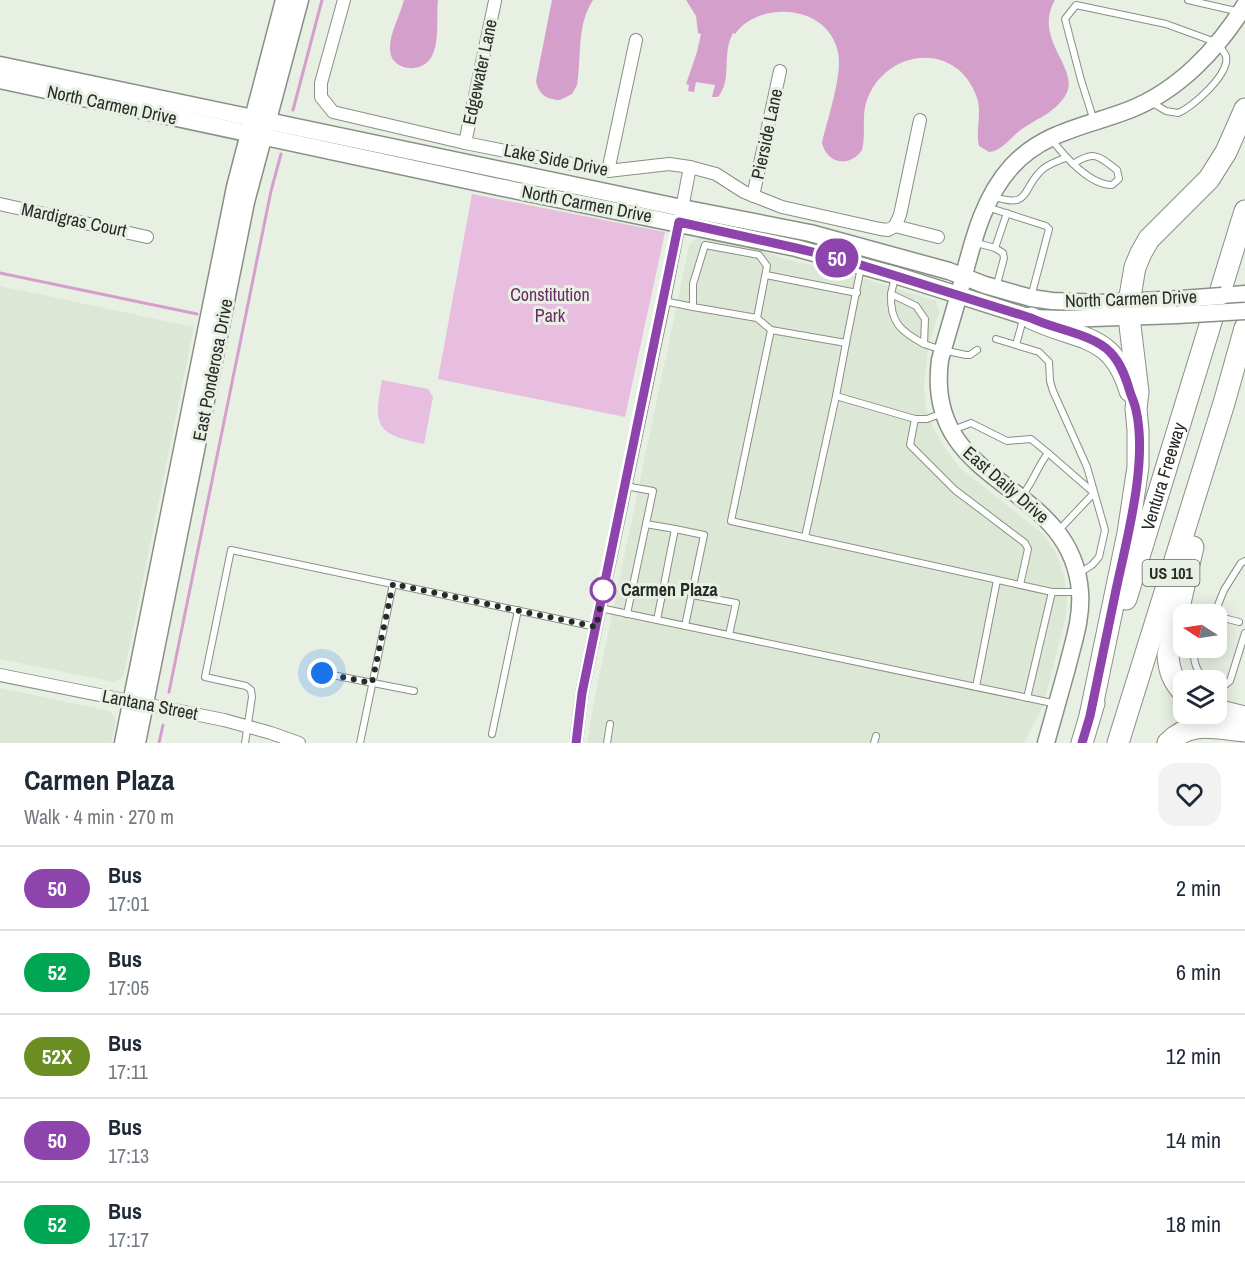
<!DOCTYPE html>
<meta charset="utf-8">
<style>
body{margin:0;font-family:"Archivo Narrow",sans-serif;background:#f2f2f3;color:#1f2937;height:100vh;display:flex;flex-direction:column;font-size:22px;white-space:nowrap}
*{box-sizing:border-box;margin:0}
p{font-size:20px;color:#747a83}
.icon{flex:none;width:33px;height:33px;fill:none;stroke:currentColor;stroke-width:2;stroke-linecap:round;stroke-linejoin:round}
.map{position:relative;height:743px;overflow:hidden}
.side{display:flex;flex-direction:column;background:#fff;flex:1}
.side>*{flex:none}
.badge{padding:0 12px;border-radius:20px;font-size:21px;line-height:39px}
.needle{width:39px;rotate:282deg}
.controls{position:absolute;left:1173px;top:604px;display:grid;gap:12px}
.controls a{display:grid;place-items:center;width:54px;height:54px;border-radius:12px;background:#fff;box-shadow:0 3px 15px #0003;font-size:30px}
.you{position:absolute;width:30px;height:30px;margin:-15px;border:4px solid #fff;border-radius:50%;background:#1a73e8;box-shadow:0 0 0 9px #1a73e833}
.map>.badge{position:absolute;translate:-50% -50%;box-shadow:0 0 0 3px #fff}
.round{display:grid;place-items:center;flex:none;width:63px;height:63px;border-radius:18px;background:#f2f2f3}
.summary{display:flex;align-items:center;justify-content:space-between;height:102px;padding:0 24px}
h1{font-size:28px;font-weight:800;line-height:45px}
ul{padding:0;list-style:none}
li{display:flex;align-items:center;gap:18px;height:84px;padding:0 24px;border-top:2px solid #e0e1e3}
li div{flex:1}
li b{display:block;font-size:22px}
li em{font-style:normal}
li .badge{min-width:66px;font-weight:700;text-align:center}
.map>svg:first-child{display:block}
.built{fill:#dce8d5}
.green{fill:#e7bde0}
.water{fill:#d59fcc}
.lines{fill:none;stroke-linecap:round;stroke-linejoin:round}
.stream{stroke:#d59fcc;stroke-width:3}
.service-casing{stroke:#889085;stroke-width:8}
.minor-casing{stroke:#889085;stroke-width:14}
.secondary-casing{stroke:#889085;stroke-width:19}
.motorway-casing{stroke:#889085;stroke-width:23}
.service{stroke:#fff;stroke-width:6}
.minor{stroke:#fff;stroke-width:12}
.secondary{stroke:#fff;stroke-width:16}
.motorway{stroke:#fff;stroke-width:21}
.secondary-bridge-casing{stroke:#889085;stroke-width:19;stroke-linecap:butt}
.secondary-bridge{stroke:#fff;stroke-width:16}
.line-casing{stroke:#fff;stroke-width:14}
.line{stroke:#8e44ad;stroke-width:9}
.walk{stroke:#282b27;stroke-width:6;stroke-dasharray:0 10.8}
.stop-dot{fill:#fff;stroke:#8e44ad;stroke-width:3}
.labels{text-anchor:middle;stroke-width:6;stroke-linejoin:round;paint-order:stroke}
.shield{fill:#e8f0e4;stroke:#626660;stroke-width:1.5}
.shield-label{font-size:16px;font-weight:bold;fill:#282b27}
.street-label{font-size:18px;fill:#282b27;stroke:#e8f0e4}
.park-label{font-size:18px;fill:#6a2a63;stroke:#e8f0e4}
.stop-label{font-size:18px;font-weight:bold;fill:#282b27;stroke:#e8f0e4;text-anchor:start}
</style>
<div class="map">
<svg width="1245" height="743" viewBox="0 0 1245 743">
<rect width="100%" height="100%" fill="#e8f0e4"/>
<g class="built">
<polygon points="701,237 723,241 763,251 781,258 848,274 936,301 939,312 928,347 924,386 926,408 933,427 942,444 960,468 1043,534 1056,553 1064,576 1067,599 1066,616 1043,706 1024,743 587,743 595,696 689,246 693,241"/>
<polygon points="0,286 194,327 124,674 121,678 114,682 0,659"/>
<polygon points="0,688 110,711 116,720 111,743 0,743"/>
</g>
<g class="green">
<polygon points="472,194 665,232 625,417 438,379"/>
<path d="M382,380L428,389L433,397L424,444C376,434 373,427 382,380Z"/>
</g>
<g class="water">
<path d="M404,0H438C436,18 440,40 432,56C423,74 391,72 390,50C389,34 400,16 404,0Z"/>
<path d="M552,0H593C576,26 582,56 577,85L572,94L560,100C547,100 538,94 536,81Z"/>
<path d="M686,0H1055C1031,42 1086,71 1063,99C1052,114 1036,119 1022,129C1011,136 1003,151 989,152L979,146C975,129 983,112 976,95C957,45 895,47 871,91C859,112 867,129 862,150C850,168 827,164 822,143C827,120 843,75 838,52C828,4 759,0 735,34L733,33C721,55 733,79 718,97H712L715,85L696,82L694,92L688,91L689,85L686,84L697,52L701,34L698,33L696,16Z"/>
</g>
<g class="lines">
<g class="stream">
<polyline points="293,110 322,0"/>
<polyline points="0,273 197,314"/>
<polyline points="169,692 271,191 281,154"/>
<polyline points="159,743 163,725"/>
</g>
<g class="service-casing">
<g id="service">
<polyline points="1188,0 1240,12"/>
<path d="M1094,121L1081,80L1065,19L1076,5L1166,24L1218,43C1220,47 1224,52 1226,56C1230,74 1193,107 1178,113L1166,111L1151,102"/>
<path d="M1052,140C1065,157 1090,185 1112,185L1119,179L1117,170C1098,156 1095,150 1073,164"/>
<path d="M992,196C1032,210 1020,189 1043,169C1049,164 1058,161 1065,158"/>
<polyline points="987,207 1046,226 1049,229 1031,297"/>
<polyline points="973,242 995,248 1007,213"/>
<polyline points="995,248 1003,253 1004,258 996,288"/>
<polyline points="766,275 857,293"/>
<polyline points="895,277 891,294 916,306 925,319 924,344 942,350 966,355 970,355 977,350"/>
<path d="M891,294C890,322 900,331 924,344"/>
<polyline points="664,301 693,307"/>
<polyline points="1024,316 1016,345 1039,352 1049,362 1050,381 1053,391 1087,467 1105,530 1099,557 1092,565 1078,574"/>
<polyline points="757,318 693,307 693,284 705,245 759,255 767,266 757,318 771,330 731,521 1052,592 1080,592"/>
<polyline points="771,330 846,343 836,396 915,419"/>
<polyline points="996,339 1016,345"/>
<polyline points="846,343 861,267"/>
<polyline points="943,413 927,419 915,419 910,445 955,490 1025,543 1028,549 1020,585"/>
<path d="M953,430L971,423L1007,441L1031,439L1048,453C1037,467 1033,483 1021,497"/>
<polyline points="1048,453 1094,493 1058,531"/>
<polyline points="625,486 653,491 627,614"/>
<polyline points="646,524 675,529 657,620"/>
<polyline points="675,529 704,535 685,626"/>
<polyline points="805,537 836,396"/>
<polyline points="692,595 736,603 729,635"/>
<polyline points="600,608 1057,704"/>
<polyline points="1214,615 1224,590 1241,563 1245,561"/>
<polyline points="1216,616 1239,622"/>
<path d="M1194,648C1193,662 1196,671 1207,681"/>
<polyline points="322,673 414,691"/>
<polyline points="1216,685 1224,686 1230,681 1245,633"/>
<polyline points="976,687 997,580"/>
<polyline points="1027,698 1052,592"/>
<polyline points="492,734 518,610"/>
<polyline points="245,743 252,697 251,690 246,686 205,677 231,550 596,627"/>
<polyline points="360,743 393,584"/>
<polyline points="607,743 610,724"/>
<polyline points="874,743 876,736"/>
</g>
</g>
<g class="minor-casing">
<g id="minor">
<polyline points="344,0 321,83 321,97 333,112 465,143 608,171 669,164 690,167 716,174 744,192 782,207 880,229 888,230 895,226"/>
<polyline points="465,143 495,1"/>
<polyline points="608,171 636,40"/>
<polyline points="753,196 780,71"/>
<polyline points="0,204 147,237"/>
<polyline points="895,226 900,215 920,120"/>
<polyline points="895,226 938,237"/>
<polyline points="0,675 224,720 271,733 299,743"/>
<polyline points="576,743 582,693 664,301 690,167"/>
</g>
</g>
<g class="secondary-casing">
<g id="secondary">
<polyline points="0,65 682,208 810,233 949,271 985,285 1031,298 1052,301 1101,303 1181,299"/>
<polyline points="0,80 494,186 796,248 895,275 1031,318 1064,319 1177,315"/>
<polyline points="1222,296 1245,294"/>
<polyline points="123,743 235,187 284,0"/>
<polyline points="137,743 246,202 300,0"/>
<path d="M1046,743C1053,718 1060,693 1067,668C1073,643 1082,619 1080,592C1072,479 923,489 940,360C946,338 953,316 959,294C971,250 980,201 1012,166C1044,131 1088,126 1129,110C1178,91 1218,49 1245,5"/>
</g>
</g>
<g class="motorway-casing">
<g id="motorway">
<path d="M1031,318C1078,341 1112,331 1130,391"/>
<path id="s1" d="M1126,599L1245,211"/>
<path d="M1184,693C1173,681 1169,671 1168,655L1193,547"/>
<polyline points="1216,710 1245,717"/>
<polyline points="1090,716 1128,533 1138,467 1138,430 1136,409 1138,392 1129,317 1129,302 1135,267 1141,253 1149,239 1209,179 1226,152 1245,109"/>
<polyline points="1082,743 1094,703"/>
<polyline points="1118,743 1224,403 1245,328"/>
<path d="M1168,743C1191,719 1216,729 1245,731"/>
</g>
</g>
<use href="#service" class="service"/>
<use href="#minor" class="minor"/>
<use href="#secondary" class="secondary"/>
<use href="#motorway" class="motorway"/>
<g class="secondary-bridge-casing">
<g id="secondary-bridge">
<polyline points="1181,299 1222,296"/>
<polyline points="1177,315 1245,311"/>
</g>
</g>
<use href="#secondary-bridge" class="secondary-bridge"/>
</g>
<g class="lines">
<g class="line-casing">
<path id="line" d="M576,743L582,693L679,222L796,248L845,260L1031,318C1053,329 1093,334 1110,352C1121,363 1126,378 1130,392C1132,398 1135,404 1136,410C1148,462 1127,538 1116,590C1107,632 1099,674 1090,716L1082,743"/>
</g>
<use href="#line" class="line"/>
<polyline class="walk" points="322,673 372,683 393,584 596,627 604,588 603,590"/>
</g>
<circle class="stop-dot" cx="603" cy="590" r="12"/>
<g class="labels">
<rect class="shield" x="1142.5" y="560" width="57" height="26" rx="4.5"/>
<g class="shield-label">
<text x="1171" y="579">US 101</text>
</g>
<g class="street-label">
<text transform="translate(480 72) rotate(-78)" y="6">Edgewater Lane</text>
<text transform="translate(112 105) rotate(12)" y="6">North Carmen Drive</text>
<text transform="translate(767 134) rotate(-78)" y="6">Pierside Lane</text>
<text transform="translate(556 160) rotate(11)" y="6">Lake Side Drive</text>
<text transform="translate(587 204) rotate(11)" y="6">North Carmen Drive</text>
<text transform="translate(74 220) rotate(12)" y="6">Mardigras Court</text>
<text transform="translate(1131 299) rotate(-2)" y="6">North Carmen Drive</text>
<text transform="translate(213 370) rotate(-79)" y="6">East Ponderosa Drive</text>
<text dy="6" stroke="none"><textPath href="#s1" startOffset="128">Ventura Freeway</textPath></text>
<text transform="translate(1006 485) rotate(41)" y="6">East Daily Drive</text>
<text transform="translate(150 705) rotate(11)" y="6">Lantana Street</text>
</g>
<g class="park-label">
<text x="550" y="301">Constitution<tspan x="550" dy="21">Park</tspan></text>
</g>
<g class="stop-label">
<text x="621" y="596">Carmen Plaza</text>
</g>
</g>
</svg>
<div class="controls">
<a><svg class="needle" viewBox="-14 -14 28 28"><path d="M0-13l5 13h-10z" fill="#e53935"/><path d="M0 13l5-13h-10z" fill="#747a83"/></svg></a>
<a><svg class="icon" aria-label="layers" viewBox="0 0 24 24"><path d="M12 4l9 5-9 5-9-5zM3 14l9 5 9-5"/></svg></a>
</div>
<div class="you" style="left:322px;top:673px"></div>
<b class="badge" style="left:837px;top:258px;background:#8e44ad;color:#fff">50</b>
</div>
<section class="side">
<div class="summary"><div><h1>Carmen Plaza</h1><p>Walk · 4 min · 270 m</p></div><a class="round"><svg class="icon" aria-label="heart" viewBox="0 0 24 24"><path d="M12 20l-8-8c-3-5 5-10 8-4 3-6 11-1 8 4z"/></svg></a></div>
<ul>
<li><span class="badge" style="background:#8e44ad;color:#fff">50</span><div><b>Bus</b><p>17:01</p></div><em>2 min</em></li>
<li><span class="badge" style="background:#00a651;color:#fff">52</span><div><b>Bus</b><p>17:05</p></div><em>6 min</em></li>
<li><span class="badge" style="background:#6b8e23;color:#fff">52X</span><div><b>Bus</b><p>17:11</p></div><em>12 min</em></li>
<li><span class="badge" style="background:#8e44ad;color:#fff">50</span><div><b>Bus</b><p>17:13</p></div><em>14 min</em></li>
<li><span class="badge" style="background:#00a651;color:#fff">52</span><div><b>Bus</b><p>17:17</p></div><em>18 min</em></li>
</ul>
</section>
